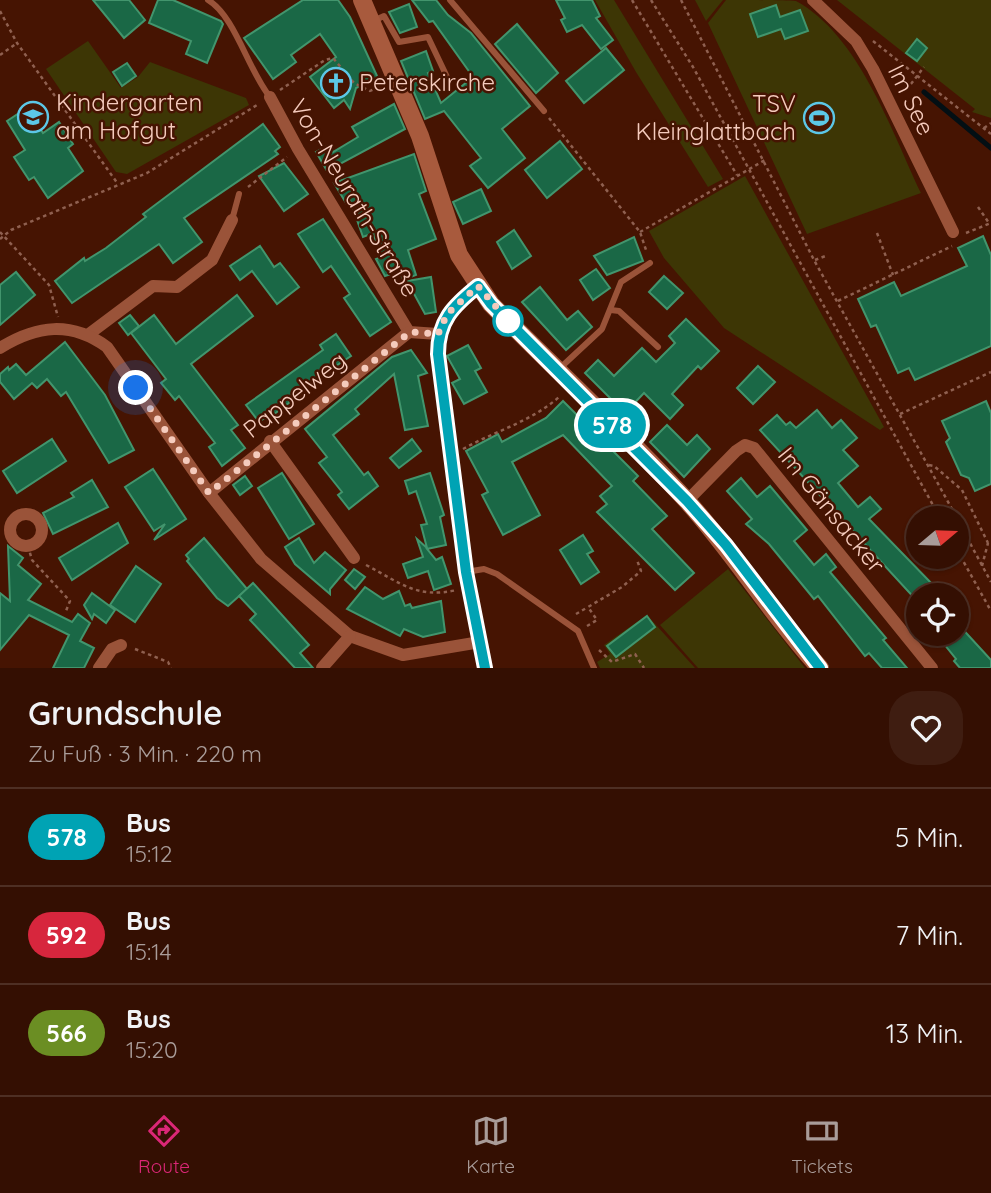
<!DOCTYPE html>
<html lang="de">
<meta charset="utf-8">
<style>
body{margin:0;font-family:Quicksand,sans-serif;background:#3f1d11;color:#f1f3f6;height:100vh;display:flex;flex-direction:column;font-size:26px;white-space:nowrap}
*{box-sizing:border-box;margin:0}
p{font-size:23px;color:#a99c99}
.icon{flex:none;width:38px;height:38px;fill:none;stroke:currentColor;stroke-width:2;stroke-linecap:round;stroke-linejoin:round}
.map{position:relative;height:668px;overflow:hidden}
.side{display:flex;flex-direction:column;background:#340f02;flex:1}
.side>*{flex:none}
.badge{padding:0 14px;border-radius:23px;font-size:24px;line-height:46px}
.needle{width:46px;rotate:71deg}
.tools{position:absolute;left:906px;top:506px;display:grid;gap:14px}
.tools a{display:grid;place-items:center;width:63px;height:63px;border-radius:50%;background:#340f02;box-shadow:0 2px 5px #0004,0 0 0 2px #4e2f24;font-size:35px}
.you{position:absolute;width:35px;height:35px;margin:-18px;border:5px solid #fff;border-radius:50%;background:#1a73e8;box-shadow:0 0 0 10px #1a73e833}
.map>.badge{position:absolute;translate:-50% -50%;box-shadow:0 0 0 4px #fff}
.round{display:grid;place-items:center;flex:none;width:74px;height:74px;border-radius:28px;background:#3f1d11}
.head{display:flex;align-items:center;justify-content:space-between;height:119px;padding:0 28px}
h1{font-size:33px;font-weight:600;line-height:52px}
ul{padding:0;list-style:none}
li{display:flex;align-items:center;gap:21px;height:98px;padding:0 28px;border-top:2px solid #4e2f24}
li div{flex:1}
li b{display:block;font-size:26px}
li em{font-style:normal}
li .badge{min-width:77px;font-weight:700;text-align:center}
.tab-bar{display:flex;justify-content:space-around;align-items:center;height:98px;border-top:2px solid #4e2f24;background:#340f02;font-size:19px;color:#a99c99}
.tab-bar a{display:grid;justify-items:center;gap:4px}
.tab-bar .on{color:#db2777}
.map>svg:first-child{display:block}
.green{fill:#3d3605}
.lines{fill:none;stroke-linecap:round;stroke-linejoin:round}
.stream{stroke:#030f14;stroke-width:5}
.building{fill:#1a6846;stroke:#42956d;stroke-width:2}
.path{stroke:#8f6050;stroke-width:2.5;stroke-dasharray:3.5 3.5;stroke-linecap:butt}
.service{stroke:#9a5339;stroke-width:6}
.minor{stroke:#9a5339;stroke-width:12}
.secondary{stroke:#a85a3d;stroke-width:18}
.line-casing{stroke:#fff;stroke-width:16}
.line{stroke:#00a3b4;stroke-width:10}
.walk{stroke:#f5cbbd;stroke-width:7;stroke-dasharray:0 12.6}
.stop-dot{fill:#fff;stroke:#00a3b4;stroke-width:3.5}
.labels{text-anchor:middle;stroke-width:5;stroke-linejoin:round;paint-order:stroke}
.poi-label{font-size:24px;fill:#f5cbbd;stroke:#461402;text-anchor:start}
.street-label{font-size:24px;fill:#f5cbbd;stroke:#461402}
</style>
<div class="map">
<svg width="991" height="668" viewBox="0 0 991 668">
<rect width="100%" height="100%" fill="#461402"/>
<g class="green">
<polygon points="595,0 614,0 723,179 708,187 636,72"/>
<polygon points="695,0 723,0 706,21"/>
<path d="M726,0C741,0 785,0 796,1C859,35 892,132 921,193L807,234L708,23Z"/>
<polygon points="837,0 991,0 991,118 972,112 975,109"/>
<polygon points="88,41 121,88 138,77 150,62 246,98 249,105 127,174 116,172 46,69"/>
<polygon points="745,176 884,427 880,430 724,328 664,258 649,231"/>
<polygon points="728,569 805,668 698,668 660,625"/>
<polygon points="647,615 695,668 600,668 597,662 610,654 604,645"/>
</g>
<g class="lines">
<polyline class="stream" points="924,92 991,148"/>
</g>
<g class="building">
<polygon points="93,0 129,0 145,20 124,38"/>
<polygon points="158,0 173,0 221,21 223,24 207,63 186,54 191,41 149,23"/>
<polygon points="303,0 338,0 350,17 378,78 356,88 350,109 344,100 334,108 310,77 336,57 320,34 291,55 296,62 273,79 244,38"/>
<polygon points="412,0 436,0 448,15 471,33 530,106 502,129 525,158 488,188 470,166 481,158 444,111 425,119 401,61 426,51 433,71 428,73 441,103 473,77 433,21 429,22"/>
<polygon points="556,0 592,0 600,16 596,18 613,40 601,49 582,25 567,32 561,20 565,18"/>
<polygon points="409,4 417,27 400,33 389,12"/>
<polygon points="776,5 780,17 800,10 808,31 785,39 781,29 758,37 750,14"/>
<polygon points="517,24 558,73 536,93 495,44"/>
<polygon points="917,39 927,48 917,61 906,53"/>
<polygon points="606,48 624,70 584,103 566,81"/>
<polygon points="127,63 136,76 122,86 113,72"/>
<polygon points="394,104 405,129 327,171 316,152 329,145 333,152 358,137 352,127"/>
<polygon points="27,108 43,133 59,122 73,144 68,148 83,171 48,198 34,177 29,180 14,157 25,150 7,121"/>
<polygon points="263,124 280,147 275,151 278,154 184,218 202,242 173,263 159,244 72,303 55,281 84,258 85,261 106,248 146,217 143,214"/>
<polygon points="560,141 582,169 547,198 525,170"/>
<polygon points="414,154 426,191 419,194 436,239 408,250 416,275 403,280 400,271 385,276 376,259 382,257 373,233 363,237 350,200 346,203 334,183"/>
<polygon points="284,163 308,194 284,211 259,176"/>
<polygon points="481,189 491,211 463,224 453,202"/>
<polygon points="323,219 391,322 370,336 344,298 350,294 331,266 323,272 298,234"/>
<polygon points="514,230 531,256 512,269 497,242"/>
<polygon points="983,236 991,255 991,346 915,380 909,368 898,373 876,325 871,327 858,299 894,282 901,296 967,266 958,248"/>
<polygon points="634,237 643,261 607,275 594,256"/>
<polygon points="260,246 274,267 280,263 299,287 277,304 252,271 240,280 230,266"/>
<polygon points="596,269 610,288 593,300 580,280"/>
<polygon points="16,272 35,295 0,325 0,285"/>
<polygon points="664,276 683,293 667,309 649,292"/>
<polygon points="431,277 436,312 425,314 407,281"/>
<polygon points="540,287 567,320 578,311 592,327 566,350 522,302"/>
<polygon points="237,295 253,316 191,364 238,425 231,430 245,448 222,466 209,447 215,443 179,396 175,400 161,383 166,379 131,333 154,315 176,344"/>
<polygon points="130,315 139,326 128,335 119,323"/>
<polygon points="686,319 719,351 701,369 698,366 672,394 683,405 670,419 644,393 625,413 585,373 598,360 614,376 642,348 656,362 675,343 669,336"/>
<polygon points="336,334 351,356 287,398 290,402 273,415 271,413 259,422 246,405 323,350 320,345"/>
<polygon points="65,342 105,395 134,450 109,463 66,392 61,396 47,379 37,388 32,383 14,399 0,382 0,374 8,367 9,370 16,364 26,375"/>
<polygon points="468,345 481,368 475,371 487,392 464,404 452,383 460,379 447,356"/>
<polygon points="411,350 427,373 418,376 428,426 405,430 394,374 355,409 359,414 333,435 364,475 368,472 378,486 349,509 338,495 342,492 319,463 327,457 305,429 392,357"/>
<polygon points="758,366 775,382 753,404 737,388"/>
<polygon points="563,401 638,476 633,481 667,516 652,529 694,573 675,590 597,512 607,504 600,496 612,486 563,435 512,462 540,515 503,535 482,495 488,492 466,451 498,434 502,442 546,418"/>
<polygon points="986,401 991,413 991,484 975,491 969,478 961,475 946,442 950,438 942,421"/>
<polygon points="817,410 832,428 841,420 857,438 843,450 858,466 838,483 858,507 870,497 881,509 869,519 935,587 926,595 919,595 918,602 760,430 777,415 786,425 790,422 796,428"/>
<polygon points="667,425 687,445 697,435 710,449 684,477 650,442"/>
<polygon points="52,439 66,461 17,493 3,471"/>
<polygon points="412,439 421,451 399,468 390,458"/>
<polygon points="153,469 186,519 154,540 165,524 154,531 125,487"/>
<polygon points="282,473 314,524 289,539 258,488"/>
<polygon points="430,473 444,515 440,517 446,545 427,549 436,560 442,557 451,584 434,590 428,571 408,578 403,564 423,557 417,539 427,548 421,525 427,524 416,491 409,494 405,481"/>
<polygon points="245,476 252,486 240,495 233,485"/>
<polygon points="741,478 757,497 770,486 807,530 794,541 814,565 826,554 836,567 830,572 886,638 883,640 907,668 882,668 869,653 865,656 818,596 814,599 769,544 746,524 752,519 727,491"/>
<polygon points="92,480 108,507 53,534 43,513 74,497 71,493"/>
<polygon points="118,523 128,543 72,580 59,558"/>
<polygon points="583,535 593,551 587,554 599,572 581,584 560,550"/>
<polygon points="204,538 247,589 228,606 217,598 187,561 189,559 186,555"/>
<polygon points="299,538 314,563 325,552 346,570 330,589 330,594 295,564 285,547"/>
<polygon points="8,546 23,558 18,565 41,584 28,600 72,622 78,614 90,623 80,641 94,648 84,668 53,668 69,635 29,615 0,650 0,593 10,601"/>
<polygon points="136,566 161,584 135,622 110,605"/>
<polygon points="354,569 365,577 355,589 345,580"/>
<polygon points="253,583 309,645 300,653 313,668 295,668 250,620 256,614 239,596"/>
<polygon points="365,587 383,599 399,591 405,606 410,604 412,608 441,601 445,632 423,637 404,629 400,636 347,609"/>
<polygon points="92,593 115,610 106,623 94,614 92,619 84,605"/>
<polygon points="647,616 655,627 616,657 607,646"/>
<polygon points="957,623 991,660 991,668 960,668 954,661 956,659 936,634 957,634"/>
</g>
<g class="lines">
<g class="path">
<polyline points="632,0 737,175"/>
<polyline points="651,0 693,67 940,518"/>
<polyline points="681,0 814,260 957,518"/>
<polyline points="0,11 17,43 118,184"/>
<polyline points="873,41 991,134"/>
<polyline points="0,55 17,43"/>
<polyline points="280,90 325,60 333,58 354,83 370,91 382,85"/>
<polyline points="900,92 907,89 924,67"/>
<polyline points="549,118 640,232 647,253"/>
<polyline points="984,128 991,123"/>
<polyline points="248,187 287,157"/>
<polyline points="978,207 989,223"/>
<polyline points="0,232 49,285 58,317"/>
<polyline points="640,232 765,160"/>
<polyline points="877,233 893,275"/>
<polyline points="966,233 991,223"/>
<polyline points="0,239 11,230 147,173 257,105"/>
<polyline points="815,260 828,255"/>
<polyline points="838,301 952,246"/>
<polyline points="900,414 991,372"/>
<path d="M463,449C495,431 533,421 560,396"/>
<polyline points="929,465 934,466 962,490 988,543 991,542"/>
<polyline points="957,519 991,582"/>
<polyline points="28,546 32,560 70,601 66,611"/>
<polyline points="957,550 991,611"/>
<path d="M366,565C401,583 416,599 457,590"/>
<polyline points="982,566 988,543"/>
<polyline points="576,614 588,607"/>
<polyline points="587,626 597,620 588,607 622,587 641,571 637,560"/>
<polyline points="135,649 168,662 171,668"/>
<polyline points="599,650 612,662 635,654 644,668"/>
</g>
<g class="service">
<path d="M208,0C235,16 248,70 270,97"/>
<polyline points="450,0 544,111"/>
<polyline points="373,21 384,16 399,42 428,37 448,79"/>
<polyline points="232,220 239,194"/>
<polyline points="611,310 619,311 658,347"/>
<polyline points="559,369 602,329 621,282 650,263"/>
<polyline points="466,572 484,569 497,574 578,631 594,668"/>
</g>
<g class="minor">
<polyline points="813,0 856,41 873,69 953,232"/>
<polyline points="270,97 298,149 409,332 438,334"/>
<path d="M478,286C453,306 438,321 438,354L466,572L485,668"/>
<polyline points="89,334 153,286 177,287 212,260 232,220"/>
<path d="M0,348C37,325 71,321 107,347L209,493L261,559L350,636L403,655L480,642"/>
<polyline points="270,441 354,558"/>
<polyline points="209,493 409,332"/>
<polyline points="687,501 736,451 745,445 754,448 932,668"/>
<circle cx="26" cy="530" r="16"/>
<polyline points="99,668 112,649 121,645"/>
<polyline points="322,668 350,636"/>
</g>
<path class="secondary" d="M362,0L420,136L459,255L491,304C556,370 625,433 687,501C735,554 772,616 820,668"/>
</g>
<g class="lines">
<g class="line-casing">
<path id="line" d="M485,668L466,572L438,354C438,321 453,306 478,286L491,304L687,501L726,545L820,668"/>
</g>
<use href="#line" class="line"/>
<polyline class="walk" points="136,388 209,493 410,332 438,334 447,314 478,286 512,325 508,321"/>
</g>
<defs>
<g id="church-ring" transform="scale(1.575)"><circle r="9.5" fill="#461402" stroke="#5cc7e7" stroke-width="1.5"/><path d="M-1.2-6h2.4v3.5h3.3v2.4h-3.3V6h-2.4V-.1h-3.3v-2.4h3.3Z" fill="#5cc7e7"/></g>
<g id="school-ring" transform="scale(1.575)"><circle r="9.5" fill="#461402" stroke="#5cc7e7" stroke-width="1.5"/><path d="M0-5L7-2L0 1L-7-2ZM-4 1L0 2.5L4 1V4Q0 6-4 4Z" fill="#5cc7e7"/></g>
<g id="stadium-ring" transform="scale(1.575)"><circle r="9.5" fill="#461402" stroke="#5cc7e7" stroke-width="1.5"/><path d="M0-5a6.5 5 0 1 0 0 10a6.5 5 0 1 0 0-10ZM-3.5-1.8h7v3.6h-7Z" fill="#5cc7e7"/></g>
</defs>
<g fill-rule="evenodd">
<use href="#church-ring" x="336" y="83"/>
<use href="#school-ring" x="33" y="117"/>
<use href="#stadium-ring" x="819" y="118"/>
</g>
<circle class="stop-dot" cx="508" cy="321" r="14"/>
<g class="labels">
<g class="poi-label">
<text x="359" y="91">Peterskirche</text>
<text x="56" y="111">Kindergarten<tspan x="56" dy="28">am Hofgut</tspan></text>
<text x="796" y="112" text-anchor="end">TSV<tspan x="796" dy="28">Kleinglattbach</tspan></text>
</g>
<g class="street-label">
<text transform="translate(911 100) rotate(64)" y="8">Im See</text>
<text transform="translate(354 198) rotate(59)" y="8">Von-Neurath-Straße</text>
<text transform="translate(295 395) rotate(-38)" y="8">Pappelweg</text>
<text transform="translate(831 510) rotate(51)" y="8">Im Gänsacker</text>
</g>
</g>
</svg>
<div class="tools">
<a><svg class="needle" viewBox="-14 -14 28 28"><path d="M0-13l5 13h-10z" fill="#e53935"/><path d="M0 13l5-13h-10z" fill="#a99c99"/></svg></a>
<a><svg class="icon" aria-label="locate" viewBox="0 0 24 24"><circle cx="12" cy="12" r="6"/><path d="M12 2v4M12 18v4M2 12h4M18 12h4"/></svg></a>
</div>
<div class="you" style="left:136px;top:388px"></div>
<b class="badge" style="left:612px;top:425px;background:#00a3b4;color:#fff">578</b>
</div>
<section class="side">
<div class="head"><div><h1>Grundschule</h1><p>Zu Fuß · 3 Min. · 220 m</p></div><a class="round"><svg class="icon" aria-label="heart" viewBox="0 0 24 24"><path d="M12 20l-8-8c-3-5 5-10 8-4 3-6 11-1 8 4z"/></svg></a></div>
<ul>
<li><span class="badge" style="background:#00a3b4;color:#fff">578</span><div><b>Bus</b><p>15:12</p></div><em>5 Min.</em></li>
<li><span class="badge" style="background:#d7263d;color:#fff">592</span><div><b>Bus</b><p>15:14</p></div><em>7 Min.</em></li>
<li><span class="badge" style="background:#6b8e23;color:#fff">566</span><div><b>Bus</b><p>15:20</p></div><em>13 Min.</em></li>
</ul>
</section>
<nav class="tab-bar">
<a class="on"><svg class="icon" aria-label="directions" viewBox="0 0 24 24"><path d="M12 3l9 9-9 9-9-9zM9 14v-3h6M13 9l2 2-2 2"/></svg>Route</a>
<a><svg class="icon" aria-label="map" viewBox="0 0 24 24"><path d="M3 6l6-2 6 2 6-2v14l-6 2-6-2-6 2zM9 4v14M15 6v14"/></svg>Karte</a>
<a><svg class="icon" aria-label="tickets" viewBox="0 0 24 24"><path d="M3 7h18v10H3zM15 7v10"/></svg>Tickets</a>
</nav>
